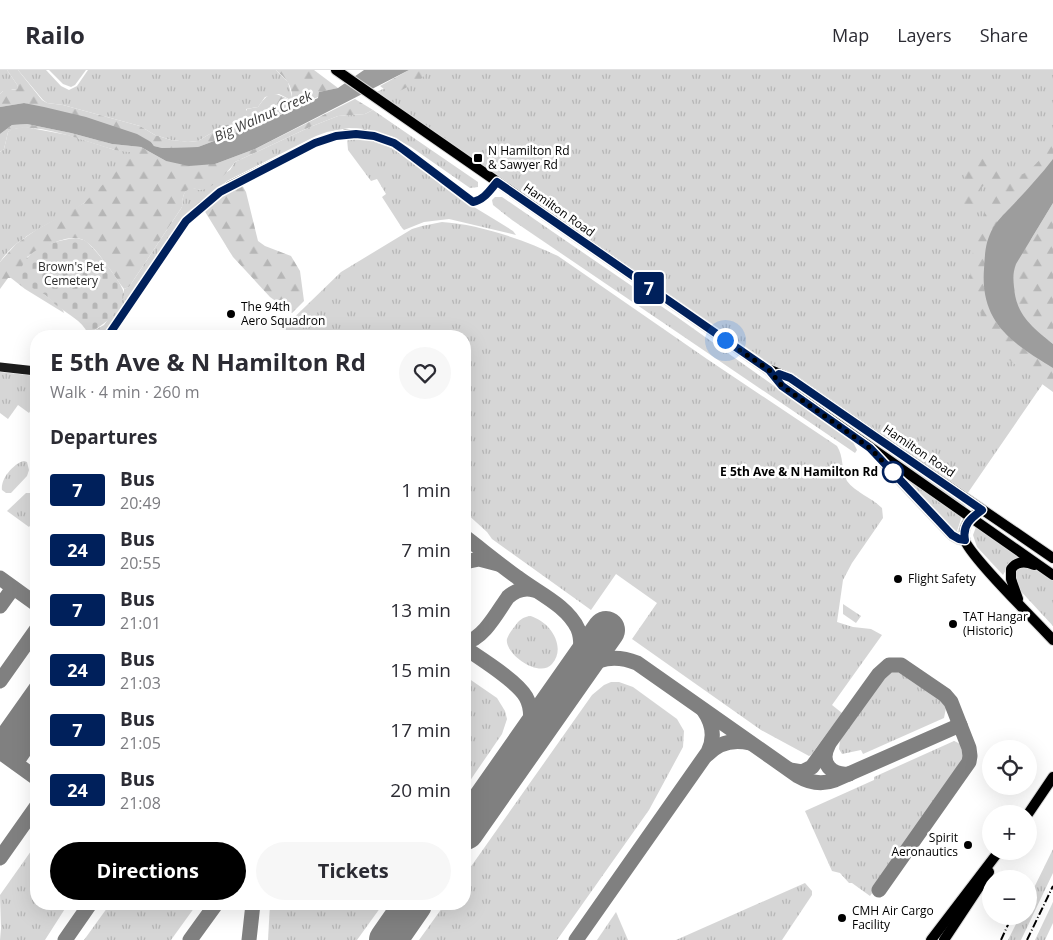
<!DOCTYPE html>
<meta charset="utf-8">
<style>
body{margin:0;font-family:"Open Sans",sans-serif;background:#f7f7f7;color:#2b2b33;height:100vh;display:flex;flex-direction:column;font-size:19px;white-space:nowrap}
*{box-sizing:border-box;margin:0}
p{font-size:16px;color:#7c7c81}
.icon{flex:none;width:28px;height:28px;fill:none;stroke:currentColor;stroke-width:2;stroke-linecap:round;stroke-linejoin:round}
.map{position:relative;flex:1;overflow:hidden}
.drawer{position:absolute;left:30px;top:260px;width:441px;height:580px;display:flex;flex-direction:column;background:#fff;border-radius:20px;box-shadow:0 5px 20px #0002}
.drawer>*{flex:none}
.badge{padding:0 10px;border-radius:4px;font-size:18px;line-height:32px}
.fabs{position:absolute;left:982px;top:670px;display:grid;gap:10px}
.fabs a{display:grid;place-items:center;width:55px;height:55px;border-radius:50%;background:#fff;box-shadow:0 5px 20px #0002;font-size:25px}
.you{position:absolute;width:25px;height:25px;margin:-12px;border:4px solid #fff;border-radius:50%;background:#1a73e8;box-shadow:0 0 0 8px #1a73e833}
.map>.badge{position:absolute;translate:-50% -50%;box-shadow:0 0 0 2px #fff}
h2{padding:0 20px;font-size:19px;line-height:45px}
.round{display:grid;place-items:center;flex:none;width:52px;height:52px;border-radius:26px;background:#f7f7f7}
.headline{display:flex;align-items:center;justify-content:space-between;height:85px;padding:0 20px}
h1{font-size:24px;font-weight:700;line-height:38px}
.cta{display:flex;gap:10px;margin-top:auto;padding:10px 20px}
.cta a{flex:1;height:58px;border-radius:30px;background:#000;color:#fff;font-size:20px;font-weight:700;line-height:58px;text-align:center}
.cta a+a{background:#f7f7f7;color:#2b2b33}
ul{padding:0;list-style:none}
li{display:flex;align-items:center;gap:15px;height:60px;padding:0 20px}
li div{flex:1}
li b{display:block;font-size:19px}
li em{font-style:normal}
li .badge{min-width:55px;font-weight:700;text-align:center}
header{display:flex;align-items:center;gap:30px;box-sizing:border-box;height:70px;padding:0 25px;background:#fff;border-bottom:1px solid #e1e1e2}
header strong{font-size:24px}
nav{display:flex;gap:28px;margin-inline-start:auto;font-size:18px}
.map>svg:first-child{display:block}
.grass{fill:url(#grass-tufts)}
.forest{fill:url(#forest-firs)}
.cemetery{fill:url(#cemetery-stones)}
.water{fill:#9d9d9d}
.lines{fill:none;stroke-linecap:round;stroke-linejoin:round}
.taxiway{stroke:#808080;stroke-width:15}
.runway{stroke:#808080;stroke-width:38}
.primary-casing{stroke:#dbdbdb;stroke-width:12}
.secondary{stroke:#1c1c1c;stroke-width:9}
.primary{stroke:#000;stroke-width:10}
.rail{stroke:#000;stroke-width:2;stroke-dasharray:8 2.5 1 2.5;stroke-linecap:butt}
.line-casing{stroke:#fff;stroke-width:11}
.line{stroke:#00205b;stroke-width:8}
.walk{stroke:#000;stroke-width:5;stroke-dasharray:0 9}
.poi-dot{fill:#000;stroke:#fff;stroke-width:2}
.stop-dot{fill:#fff;stroke:#00205b;stroke-width:2.5}
.labels{text-anchor:middle;stroke-width:5;stroke-linejoin:round;paint-order:stroke}
.poi-label{font-size:12px;fill:#000;stroke:#fff;text-anchor:start}
.street-label{font-size:12px;fill:#000;stroke:#fff}
.park-label{font-size:12px;fill:#2d2d2d;stroke:#fff}
.stop-label{font-size:12px;font-weight:bold;fill:#000;stroke:#fff;text-anchor:end}
.water-label{font-size:14px;font-style:italic;fill:#3e3e3e;stroke:#fff}
</style>
<header>
<strong>Railo</strong>
<nav><a>Map</a><a>Layers</a><a>Share</a></nav>
</header>
<div class="map">
<svg width="1053" height="870" viewBox="0 0 1053 870">
<defs>
<pattern id="grass-tufts" width="24" height="20" patternUnits="userSpaceOnUse" patternTransform="scale(1.25)"><rect width="24" height="20" fill="#d6d6d6"/><path d="M3 7l-1-3M5 7V3M7 7l1-3M15 17l-1-3M17 17v-4M19 17l1-3" fill="none" stroke="#b6b6b6"/></pattern>
<pattern id="forest-firs" width="22" height="20" patternUnits="userSpaceOnUse" patternTransform="scale(1.25)"><rect width="22" height="20" fill="#d6d6d6"/><path d="M5 1l3.5 6h-7zM16 11l3.5 6h-7z" fill="#b6b6b6"/></pattern>
<pattern id="cemetery-stones" width="16" height="16" patternUnits="userSpaceOnUse" patternTransform="scale(1.25)"><rect width="16" height="16" fill="#d6d6d6"/><path d="M2 7V4a2 2 0 0 1 4 0v3zM10 15v-3a2 2 0 0 1 4 0v3z" fill="#b6b6b6"/></pattern>
</defs>
<rect width="100%" height="100%" fill="#fff"/>
<g class="grass">
<polygon points="0,0 7,0 18,16 17,19 3,21 0,24"/>
<polygon points="18,0 46,0 61,16 69,20 77,16 88,0 276,0 288,12 292,27 289,29 279,24 265,27 258,37 246,39 251,50 248,54 237,57 229,54 223,56 198,71 188,72 171,70 155,65 140,56 63,35 47,33 43,30"/>
<polygon points="49,0 86,0 75,15 71,17 63,14"/>
<polygon points="420,0 1053,0 1053,98 1023,125 1053,299 965,427 769,300 371,25"/>
<path d="M373,40L478,112V117L470,118L411,77L393,67L365,59L349,58L327,62L316,66L227,111L196,136L183,149L102,266H98L93,261L104,255L124,226V219L129,217L182,137C183,128 182,123 190,117L200,120L230,100L235,92L310,57L338,46L365,44Z"/>
<path d="M25,57L68,65L115,80L135,82V85C118,101 103,119 84,133C56,153 20,162 0,192V82L4,79L8,62L12,59Z"/>
<path d="M364,68C403,78 418,97 448,120C469,135 492,147 513,161L516,165L449,149L424,152L404,160L402,158L382,127L386,124L377,109L371,111L348,80L347,69Z"/>
<polygon points="495,127 502,127 677,247 853,372 857,380 855,383 512,150 493,135 492,130"/>
<path d="M442,152C478,154 525,170 558,186L707,289L837,376C844,387 841,400 847,411C855,422 872,428 882,438L883,448L852,493L843,510L837,552L853,557L871,559L882,565L832,635L842,643L811,685L809,686L761,660L632,569L657,533L616,504L591,540L492,469L487,462L465,442V266H275L341,202L412,159L422,156Z"/>
<polygon points="0,302 36,306 36,332 29,343 18,335 8,349 0,343"/>
<polygon points="887,379 963,432 966,437 964,438 883,380"/>
<path d="M24,391L27,392L29,400L27,406L11,423H6L2,420C0,409 14,393 24,391Z"/>
<polygon points="905,406 960,444 961,449 956,464 904,407"/>
<polygon points="26,423 30,423 34,427 30,432 36,438 36,448 29,457 7,441"/>
<polygon points="976,457 1023,487 1007,498 1003,505 977,477 973,465"/>
<polygon points="1019,497 1033,498 1053,511 1053,556 1015,515 1014,503"/>
<polygon points="843,534 861,546 856,553 843,544"/>
<path d="M530,546C550,551 567,577 552,594C539,609 504,583 507,569C508,565 512,560 515,556C519,550 523,547 530,546Z"/>
<polygon points="895,598 942,631 946,638 944,648 863,684 861,680 842,684 839,679 840,670 886,603"/>
<polygon points="465,606 497,628 505,641 507,649 502,664 465,718"/>
<polygon points="611,612 619,612 633,617 677,649 684,661 683,677 649,740 557,870 419,870 445,834 465,834 465,805 592,625 604,615"/>
<path d="M954,671C964,674 967,683 963,692L870,826L852,813H849L840,803L832,801L805,741L874,710V707Z"/>
<polygon points="36,774 36,834 68,834 45,870 0,870 1,858 0,825"/>
<polygon points="1053,779 1053,803 1021,870 1008,870 1020,846 1029,846 1029,828"/>
<polygon points="805,813 812,821 812,825 782,870 676,870"/>
<polygon points="1053,832 1053,853 1045,870 1035,870"/>
<polygon points="110,834 197,834 171,870 84,870"/>
<polygon points="270,834 383,834 357,870 268,870"/>
<polygon points="616,842 628,870 597,870"/>
</g>
<g class="forest">
<path d="M7,0H18L42,30L47,33L63,35L140,56L155,65L171,70L188,72L198,71L223,56L229,54L237,57L248,54L251,50L247,46V39L258,37C268,23 272,21 288,29L292,27C292,14 285,8 276,0H314L338,18L320,22L318,27L267,51L198,77L162,78L154,76L151,72L24,33L0,37V24L3,21L4,15L12,20L17,19L18,16Z"/>
<polygon points="409,0 430,0 419,11 392,25 380,16"/>
<path d="M355,29L373,40L365,44L338,46L310,57L235,92C229,101 212,119 202,120C198,120 194,118 190,118C182,123 183,128 182,137L129,217L124,219C117,211 113,202 106,194C101,187 93,176 85,171C70,161 40,179 27,187L45,225L63,240L64,243L25,219L11,208H8L0,219V192L16,174L36,160L84,133L135,83C128,81 120,82 112,79C89,73 28,48 8,62L4,79L0,82V64L12,55L27,54L71,63L112,74L141,77L166,91L215,94L255,79Z"/>
<path d="M1053,72V89C1040,106 1025,122 1010,138C1005,145 997,151 993,158C985,172 985,184 984,199C980,253 1012,273 1053,298V322L1005,287L994,271L974,229L969,215L974,173L983,149L988,117L985,114C976,121 977,136 972,146L966,143L961,138C962,119 961,102 976,88C979,88 984,87 988,88C999,90 1007,105 1019,105C1030,104 1048,81 1053,72Z"/>
<polygon points="242,115 246,122 258,171 265,176 291,186 300,201 304,231 292,243 270,227 233,187 204,140 226,124"/>
<path d="M1053,133V274C1032,257 1016,245 1014,217C1013,208 1013,202 1016,194Z"/>
</g>
<path class="cemetery" d="M76,168C79,169 81,169 84,170C92,174 126,217 124,225C120,243 102,256 88,264C82,250 67,244 56,235C51,231 48,227 44,224C32,217 26,217 19,205C21,199 23,192 28,187C39,175 60,170 76,168Z"/>
<g class="water">
<polygon points="364,0 409,0 255,79 215,94 189,96 166,91 141,77 112,74 71,63 27,54 12,55 0,64 0,37 24,33 44,37 86,47 137,64 151,72 154,76 162,78 198,77 267,51 318,28 319,22 338,18"/>
<path d="M1053,89V133L1016,194C1013,202 1013,208 1014,217C1016,245 1032,257 1053,274V298C1012,273 980,253 984,199C985,184 985,172 993,158C997,151 1004,144 1010,138C1025,122 1040,106 1053,89Z"/>
</g>
<g class="lines">
<g class="taxiway">
<path d="M465,467C482,480 499,494 517,507C536,522 567,535 578,559C583,571 580,587 578,601"/>
<polyline points="465,492 479,489 498,494"/>
<polyline points="0,508 36,534"/>
<polyline points="0,536 13,518"/>
<path d="M465,572C483,570 498,541 508,527C516,520 524,517 534,520"/>
<path d="M465,578C481,589 517,611 526,627C534,641 530,661 525,676"/>
<path d="M578,601C598,588 615,584 637,593L798,706C810,713 822,715 835,710L960,655"/>
<polyline points="0,611 36,560"/>
<polyline points="0,669 36,618"/>
<path d="M828,676C819,693 832,706 849,704"/>
<polyline points="0,682 36,708"/>
<polyline points="5,685 36,641"/>
<path d="M707,685C719,672 733,669 750,673"/>
<polyline points="16,693 36,664"/>
<polyline points="790,700 802,702 812,697 879,604 889,595 901,595 945,625 951,632 969,678 970,686 969,692 879,820"/>
<polyline points="0,788 36,737"/>
<polyline points="65,870 90,834"/>
<polyline points="190,870 216,834"/>
<polyline points="249,870 253,834"/>
<path d="M576,870L708,682C715,668 713,654 704,641"/>
</g>
<g class="runway">
<polyline points="465,761 606,560"/>
<polyline points="388,870 413,834"/>
</g>
<g class="primary-casing">
<g id="primary">
<polyline points="336,0 769,300 783,316 1053,505"/>
<polyline points="770,300 790,308 1053,488"/>
<polyline points="884,393 952,465 959,469 965,470"/>
<path d="M976,444C968,450 963,458 964,468C967,484 1038,553 1053,570"/>
<path d="M1018,529L1011,509V499C1017,491 1025,491 1034,495"/>
<polyline points="1028,744 1053,707"/>
<polyline points="931,870 999,781"/>
<polyline points="944,870 989,802"/>
</g>
</g>
<g class="secondary">
<path d="M108,266L178,162L186,151L202,136L229,116L315,73L336,66L346,64H365L394,73L473,132C484,130 490,120 497,112"/>
<polyline points="0,297 36,301"/>
</g>
<use href="#primary" class="primary"/>
<g class="rail">
<polyline points="1001,870 1012,846"/>
<polyline points="1027,870 1053,816"/>
</g>
</g>
<g class="lines">
<g class="line-casing">
<path id="line" d="M108,266L186,151L220,122L315,73L336,66L356,64L374,66L394,73L404,80L473,132C484,130 490,120 497,112L769,300L782,316L870,378L952,465L959,469L965,470C962,455 971,448 982,440L790,308L779,304"/>
</g>
<use href="#line" class="line"/>
<polyline class="walk" points="725,270 769,300 782,316 870,378 893,402"/>
</g>
<g class="poi-dot">
<rect x="473" y="83" width="10" height="10" rx="2.5"/>
<circle cx="231" cy="244" r="5"/>
<circle cx="898" cy="509" r="5"/>
<circle cx="953" cy="554" r="5"/>
<circle cx="968" cy="775" r="5"/>
<circle cx="842" cy="848" r="5"/>
</g>
<circle class="stop-dot" cx="893" cy="402" r="10"/>
<g class="labels">
<g class="poi-label">
<text x="488" y="85">N Hamilton Rd<tspan x="488" dy="14">&amp; Sawyer Rd</tspan></text>
<text x="241" y="241">The 94th<tspan x="241" dy="14">Aero Squadron</tspan></text>
<text x="908" y="513">Flight Safety</text>
<text x="963" y="551">TAT Hangar<tspan x="963" dy="14">(Historic)</tspan></text>
<text x="958" y="772" text-anchor="end">Spirit<tspan x="958" dy="14">Aeronautics</tspan></text>
<text x="852" y="845">CMH Air Cargo<tspan x="852" dy="14">Facility</tspan></text>
</g>
<g class="street-label">
<text transform="translate(559 140) rotate(35)" y="4">Hamilton Road</text>
<text transform="translate(919 381) rotate(34)" y="4">Hamilton Road</text>
</g>
<g class="park-label">
<text x="71" y="201">Brown's Pet<tspan x="71" dy="14">Cemetery</tspan></text>
</g>
<g class="stop-label">
<text x="878" y="406">E 5th Ave &amp; N Hamilton Rd</text>
</g>
<g class="water-label">
<text transform="translate(263 46) rotate(-24)" y="5">Big Walnut Creek</text>
</g>
</g>
</svg>
<div class="fabs">
<a><svg class="icon" aria-label="locate" viewBox="0 0 24 24"><circle cx="12" cy="12" r="6"/><path d="M12 2v4M12 18v4M2 12h4M18 12h4"/></svg></a>
<a>+</a>
<a>−</a>
</div>
<div class="you" style="left:725px;top:270px"></div>
<b class="badge" style="left:649px;top:218px;background:#00205b;color:#fff">7</b>
<section class="drawer">
<div class="headline"><div><h1>E 5th Ave &amp; N Hamilton Rd</h1><p>Walk · 4 min · 260 m</p></div><a class="round"><svg class="icon" aria-label="heart" viewBox="0 0 24 24"><path d="M12 20l-8-8c-3-5 5-10 8-4 3-6 11-1 8 4z"/></svg></a></div>
<h2>Departures</h2>
<ul>
<li><span class="badge" style="background:#00205b;color:#fff">7</span><div><b>Bus</b><p>20:49</p></div><em>1 min</em></li>
<li><span class="badge" style="background:#00205b;color:#fff">24</span><div><b>Bus</b><p>20:55</p></div><em>7 min</em></li>
<li><span class="badge" style="background:#00205b;color:#fff">7</span><div><b>Bus</b><p>21:01</p></div><em>13 min</em></li>
<li><span class="badge" style="background:#00205b;color:#fff">24</span><div><b>Bus</b><p>21:03</p></div><em>15 min</em></li>
<li><span class="badge" style="background:#00205b;color:#fff">7</span><div><b>Bus</b><p>21:05</p></div><em>17 min</em></li>
<li><span class="badge" style="background:#00205b;color:#fff">24</span><div><b>Bus</b><p>21:08</p></div><em>20 min</em></li>
</ul>
<div class="cta"><a>Directions</a><a>Tickets</a></div>
</section>
</div>
